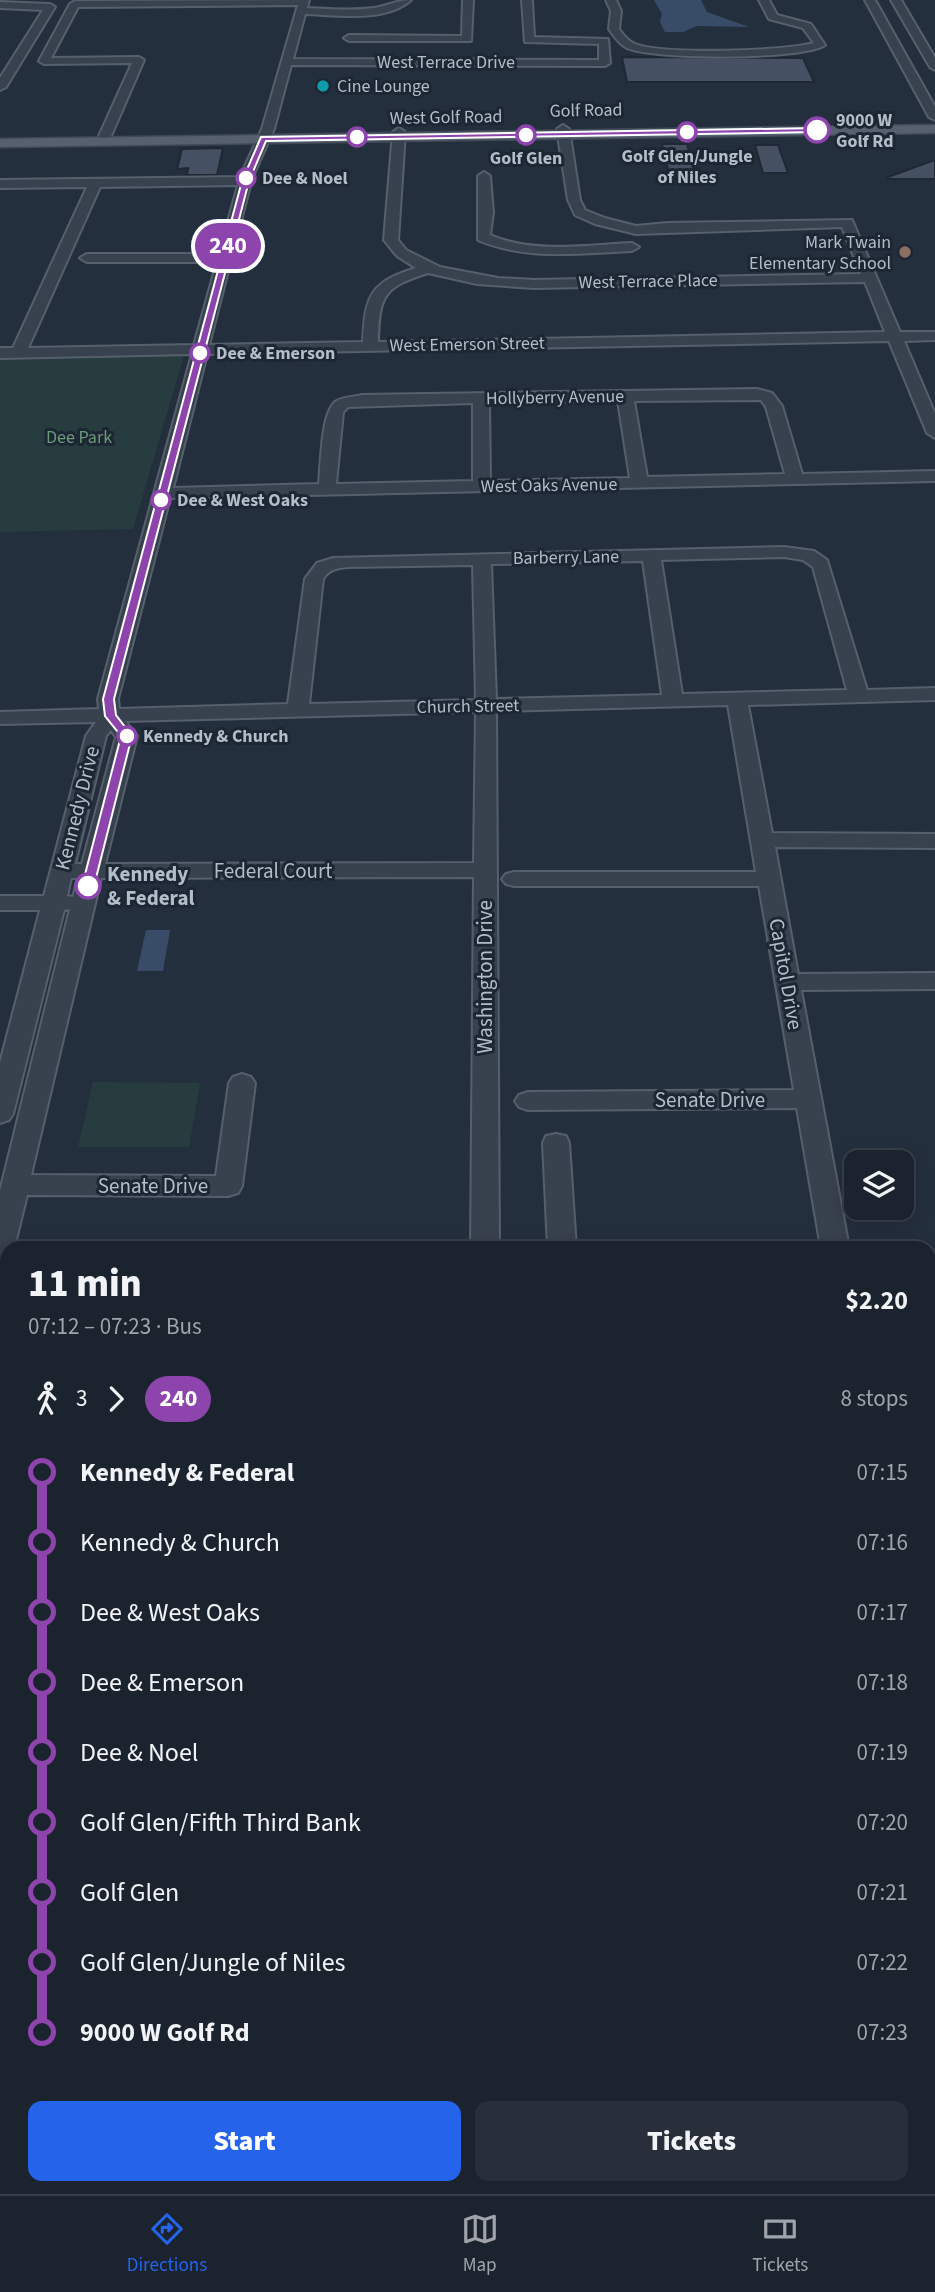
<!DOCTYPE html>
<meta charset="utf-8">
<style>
body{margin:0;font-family:"Source Sans 3",sans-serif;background:#282f3a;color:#f1f3f6;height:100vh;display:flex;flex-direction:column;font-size:26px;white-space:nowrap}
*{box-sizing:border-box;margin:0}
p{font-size:23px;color:#a0a4aa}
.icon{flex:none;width:38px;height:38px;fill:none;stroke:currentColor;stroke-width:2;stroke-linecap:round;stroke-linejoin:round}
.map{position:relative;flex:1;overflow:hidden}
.sheet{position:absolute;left:0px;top:1241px;width:936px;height:954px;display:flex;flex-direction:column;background:#1b232e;border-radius:21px 21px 0 0;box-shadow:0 4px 18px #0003,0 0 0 2px #39404a}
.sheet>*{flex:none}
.badge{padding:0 14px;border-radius:23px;font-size:24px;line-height:46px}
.buttons{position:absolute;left:844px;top:1150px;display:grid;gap:14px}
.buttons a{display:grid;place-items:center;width:70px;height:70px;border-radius:14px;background:#1b232e;box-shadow:0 4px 18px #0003,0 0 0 2px #39404a;font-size:35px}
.map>.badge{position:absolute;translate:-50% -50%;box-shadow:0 0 0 4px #fff}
.legs{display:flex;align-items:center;gap:10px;height:77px;padding:0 28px;font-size:23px}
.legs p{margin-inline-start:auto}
.summary{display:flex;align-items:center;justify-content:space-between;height:119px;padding:0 28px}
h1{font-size:38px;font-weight:800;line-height:52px}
.button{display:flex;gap:14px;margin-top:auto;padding:14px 28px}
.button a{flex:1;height:80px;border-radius:14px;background:#2563eb;color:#fff;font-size:28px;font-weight:800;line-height:80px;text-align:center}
.button a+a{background:#282f3a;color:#f1f3f6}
ul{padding:0 28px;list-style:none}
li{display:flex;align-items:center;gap:24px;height:70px;font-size:26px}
li i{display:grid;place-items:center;width:10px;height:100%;margin:0 9px;background:currentColor}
li i::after{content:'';width:18px;height:18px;margin:-9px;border:5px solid;border-radius:50%;background:#1b232e}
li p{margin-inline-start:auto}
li:first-child i{background:linear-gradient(#0000 50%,currentColor 0)}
li:last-child i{background:linear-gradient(currentColor 50%,#0000 0)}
.dock{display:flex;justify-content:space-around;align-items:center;height:98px;border-top:2px solid #39404a;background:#1b232e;font-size:19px;color:#a0a4aa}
.dock a{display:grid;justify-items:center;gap:4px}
.dock .current{color:#2563eb}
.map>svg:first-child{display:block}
.green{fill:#263c3f}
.water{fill:#394c67}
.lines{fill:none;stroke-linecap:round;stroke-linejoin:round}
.stream{stroke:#394c67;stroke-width:9}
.building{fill:#455162;stroke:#1f2835;stroke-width:2}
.minor-casing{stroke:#565f6c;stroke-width:4}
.major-casing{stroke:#414a57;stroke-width:3}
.minor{fill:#38414e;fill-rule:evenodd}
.major{fill:#56606e;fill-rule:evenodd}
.line-1{fill:#8e44ad;stroke:#fff;stroke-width:2}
.culture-dot{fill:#0f9aa8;stroke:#1d2633;stroke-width:2.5}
.stop-1-dot{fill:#fff;stroke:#8e44ad;stroke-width:3.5}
.education-dot{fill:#8d6e63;stroke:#1d2633;stroke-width:2.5}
.labels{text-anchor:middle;stroke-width:6;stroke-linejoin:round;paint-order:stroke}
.far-street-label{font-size:18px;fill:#b4bcc9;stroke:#1d2633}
.far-poi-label{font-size:18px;fill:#b4bcc9;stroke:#1d2633;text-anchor:start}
.far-stop-label{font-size:18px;font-weight:bold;fill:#b4bcc9;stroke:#1d2633;text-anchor:start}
.far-park-label{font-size:18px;fill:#6b9a76;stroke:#1d2633}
.street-label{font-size:21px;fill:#b4bcc9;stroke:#1d2633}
.stop-label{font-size:21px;font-weight:bold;fill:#b4bcc9;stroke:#1d2633;text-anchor:start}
</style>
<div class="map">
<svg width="935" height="2194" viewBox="0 0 935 2194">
<rect width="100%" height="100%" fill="#242f3e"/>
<g class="green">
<polygon points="184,355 133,529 0,532 0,359"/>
<polygon points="93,1082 200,1083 189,1147 78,1147"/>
</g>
<g class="water">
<polygon points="654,0 701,0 707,12 749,27 697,26 683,32 665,32 660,22 662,14"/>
<polygon points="146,930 170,930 163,971 137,971"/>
<polygon points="935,1529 935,2194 861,2194 859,2188 929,2188 929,1531"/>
</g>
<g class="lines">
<polyline class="stream" points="857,2194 860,2191"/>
</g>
<g class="building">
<polygon points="622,57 803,58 814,82 627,82"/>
<polygon points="662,144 687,144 695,173 669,173"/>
<polygon points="755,145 778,145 788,173 763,173"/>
<polygon points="223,148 217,175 187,175 188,168 177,169 182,149"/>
<polygon points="935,160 935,179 888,179 888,177"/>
</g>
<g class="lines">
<g class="minor-casing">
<g id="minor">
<path d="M309,0L307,8C329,9 351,11 374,8C387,6 398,0 411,0C385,23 337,15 305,14L293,59L599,60V44L525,42L522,0H532L534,37L608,39L610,63L605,66L291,65L274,129L252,178L209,345L363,342C365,296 370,282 416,268L397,256L384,240L393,132L399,128L405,132L398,240L406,250L440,267L498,278L534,280L861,274L842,227L636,234L595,224L575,215L568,200L557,129L563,125L569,129L580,200L585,210L605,218L636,226L667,223L852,220L900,332H935V340L904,341L935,414V438L927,433L889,341L207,354L173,488L319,484C321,465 321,414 335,402C342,397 353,397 362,395L757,389L772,393L782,406L802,474L935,471V481L170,498L118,699L119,709L288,704L305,579L317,563L333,558L784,547L814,551L827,560L867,690L935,688V700L748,705L772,833L935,834V848L775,847L798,974L935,973V989L801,990L849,1248H821L797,1108L528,1110L519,1107L515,1101L519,1095L528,1092L794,1090L759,886H514L506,884L502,879L506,874L514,872H756L728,705L496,711L499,1248H471L474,877L101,878L31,1175L216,1176L229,1083L233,1077L242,1074L251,1077L255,1083L242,1186L238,1193L228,1196L27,1195L14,1248H7V1256L0,1258V1191L70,909L64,910L13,1114L9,1120L0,1123V1063L40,910H0V896H44L86,736L96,722L0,724V712L99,709L98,699L192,354L0,358V348H13L87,187L0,188V180L240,177L262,129L298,5L78,7L51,58L139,57L144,60L111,136L105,140L99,136L132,63L44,64L39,61L70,4L75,1ZM238,185L219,254H87L80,258L87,262H217L194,345L28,348L100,187ZM428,273L477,284L534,288L865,282L885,332L378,342C379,295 384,287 428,273ZM761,400L766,407L785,474L647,477L634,401ZM618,401L630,478L490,481L489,403ZM473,403V481L336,484L343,412L348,407ZM784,557L803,560L813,567L847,690L682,694L661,560ZM643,561L662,695L496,699L491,564ZM473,565L476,700L309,704L323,579C329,569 338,568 348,567ZM476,712L474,863L105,864L137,736L125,721ZM111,730L116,737L82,864H75L106,736ZM71,878H78L73,897L67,896Z"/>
<polygon points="463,0 473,0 471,41 349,41 344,38 349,35 462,36"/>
<path d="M606,0H616L621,11L619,29C623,35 628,41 635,44C664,55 782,51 814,43L803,28L769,19L759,0H769L777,15L811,24L825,45C803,60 654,60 627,48C619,44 614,36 609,29L611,11Z"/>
<polygon points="865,0 875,0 935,107 935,120 929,117"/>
<polygon points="891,0 901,0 935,58 935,70 930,67"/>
<polygon points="0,2 50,4 55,7 6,87 0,90 0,78 43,10 0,8"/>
<path d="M484,172L490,176L493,213L490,235C534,254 586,245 632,243L639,247L632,251C580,253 527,261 478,240V176Z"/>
<polygon points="556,1134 566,1136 569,1143 576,1248 548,1248 543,1143 546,1136"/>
<rect x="929" y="1399" width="6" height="24"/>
<polygon points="7,1416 7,1440 0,1441 0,1417"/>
<polygon points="7,1809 7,1880 0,1883 0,1812"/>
<polygon points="329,2188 466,2188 468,2194 329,2194"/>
</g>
</g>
<g class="major-casing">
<polygon id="major" points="935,125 935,133 0,147 0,139"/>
</g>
<use href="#minor" class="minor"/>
<use href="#major" class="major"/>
</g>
<polygon class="line-1" points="817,128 819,132 266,141 249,181 114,699 116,715 132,736 94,886 83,889 82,886 121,736 105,716 103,699 242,181 261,137"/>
<circle class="culture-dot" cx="323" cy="86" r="7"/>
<g class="stop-1-dot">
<circle cx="817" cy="130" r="12"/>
<circle cx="687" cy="132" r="9"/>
<circle cx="526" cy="135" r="9"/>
<circle cx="357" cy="137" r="9"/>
<circle cx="246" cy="178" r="9"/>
<circle cx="200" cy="353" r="9"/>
<circle cx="161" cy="500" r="9"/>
<circle cx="127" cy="736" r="9"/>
<circle cx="88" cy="886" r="12"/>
</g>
<circle class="education-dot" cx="905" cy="252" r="7"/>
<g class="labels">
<g class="far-street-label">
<text x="446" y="68">West Terrace Drive</text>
<text transform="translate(586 110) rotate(-1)" y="6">Golf Road</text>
<text transform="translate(446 117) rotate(-1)" y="6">West Golf Road</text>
<text transform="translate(648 281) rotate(-1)" y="6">West Terrace Place</text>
<text transform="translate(467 344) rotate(-1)" y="6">West Emerson Street</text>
<text transform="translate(555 397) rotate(-1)" y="6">Hollyberry Avenue</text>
<text transform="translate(549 485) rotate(-1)" y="6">West Oaks Avenue</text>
<text transform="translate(566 557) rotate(-1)" y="6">Barberry Lane</text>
<text transform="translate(468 706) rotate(-1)" y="6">Church Street</text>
</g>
<g class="far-poi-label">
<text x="337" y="92">Cine Lounge</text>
<text x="891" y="248" text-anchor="end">Mark Twain<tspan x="891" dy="21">Elementary School</tspan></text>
</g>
<g class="far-stop-label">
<text x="836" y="126">9000 W<tspan x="836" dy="21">Golf Rd</tspan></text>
<text x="687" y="162" text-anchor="middle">Golf Glen/Jungle<tspan x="687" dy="21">of Niles</tspan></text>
<text x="526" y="164" text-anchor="middle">Golf Glen</text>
<text x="262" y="184">Dee &amp; Noel</text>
<text x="216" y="359">Dee &amp; Emerson</text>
<text x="177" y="506">Dee &amp; West Oaks</text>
<text x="143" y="742">Kennedy &amp; Church</text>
</g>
<g class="far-park-label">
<text x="79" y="443">Dee Park</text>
</g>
<g class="street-label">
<text transform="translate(77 808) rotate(-76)" y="7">Kennedy Drive</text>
<text x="273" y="878">Federal Court</text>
<text transform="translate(786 974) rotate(80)" y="7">Capitol Drive</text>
<text transform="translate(485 977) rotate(-90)" y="7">Washington Drive</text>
<text x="710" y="1107">Senate Drive</text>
<text x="153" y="1193">Senate Drive</text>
</g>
<g class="stop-label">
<text x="107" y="881">Kennedy<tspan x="107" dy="24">&amp; Federal</tspan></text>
</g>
</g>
</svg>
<div class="buttons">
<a><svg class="icon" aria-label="layers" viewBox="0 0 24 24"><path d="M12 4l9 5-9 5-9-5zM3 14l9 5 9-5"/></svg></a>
</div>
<b class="badge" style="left:228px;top:246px;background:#8e44ad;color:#fff">240</b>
<section class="sheet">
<div class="summary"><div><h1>11 min</h1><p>07:12 – 07:23 · Bus</p></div><b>$2.20</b></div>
<div class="legs"><svg class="icon" aria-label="walk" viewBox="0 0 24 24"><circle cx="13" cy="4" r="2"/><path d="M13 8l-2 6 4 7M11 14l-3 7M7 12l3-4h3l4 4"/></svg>3<svg class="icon" aria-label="forward" viewBox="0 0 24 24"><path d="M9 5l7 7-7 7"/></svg><b class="badge" style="background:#8e44ad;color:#fff">240</b><p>8 stops</p></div>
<ul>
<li><i style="color:#8e44ad"></i><b>Kennedy &amp; Federal</b><p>07:15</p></li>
<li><i style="color:#8e44ad"></i><span>Kennedy &amp; Church</span><p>07:16</p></li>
<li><i style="color:#8e44ad"></i><span>Dee &amp; West Oaks</span><p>07:17</p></li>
<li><i style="color:#8e44ad"></i><span>Dee &amp; Emerson</span><p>07:18</p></li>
<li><i style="color:#8e44ad"></i><span>Dee &amp; Noel</span><p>07:19</p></li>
<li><i style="color:#8e44ad"></i><span>Golf Glen/Fifth Third Bank</span><p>07:20</p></li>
<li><i style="color:#8e44ad"></i><span>Golf Glen</span><p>07:21</p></li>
<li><i style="color:#8e44ad"></i><span>Golf Glen/Jungle of Niles</span><p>07:22</p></li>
<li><i style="color:#8e44ad"></i><b>9000 W Golf Rd</b><p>07:23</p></li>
</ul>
<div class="button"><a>Start</a><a>Tickets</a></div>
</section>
</div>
<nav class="dock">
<a class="current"><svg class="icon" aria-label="directions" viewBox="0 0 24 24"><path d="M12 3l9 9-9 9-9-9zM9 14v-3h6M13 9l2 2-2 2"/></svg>Directions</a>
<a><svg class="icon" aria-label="map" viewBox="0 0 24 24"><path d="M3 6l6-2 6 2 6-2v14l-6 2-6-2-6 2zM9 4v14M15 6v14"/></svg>Map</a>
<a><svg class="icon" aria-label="tickets" viewBox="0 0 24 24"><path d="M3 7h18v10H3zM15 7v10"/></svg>Tickets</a>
</nav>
